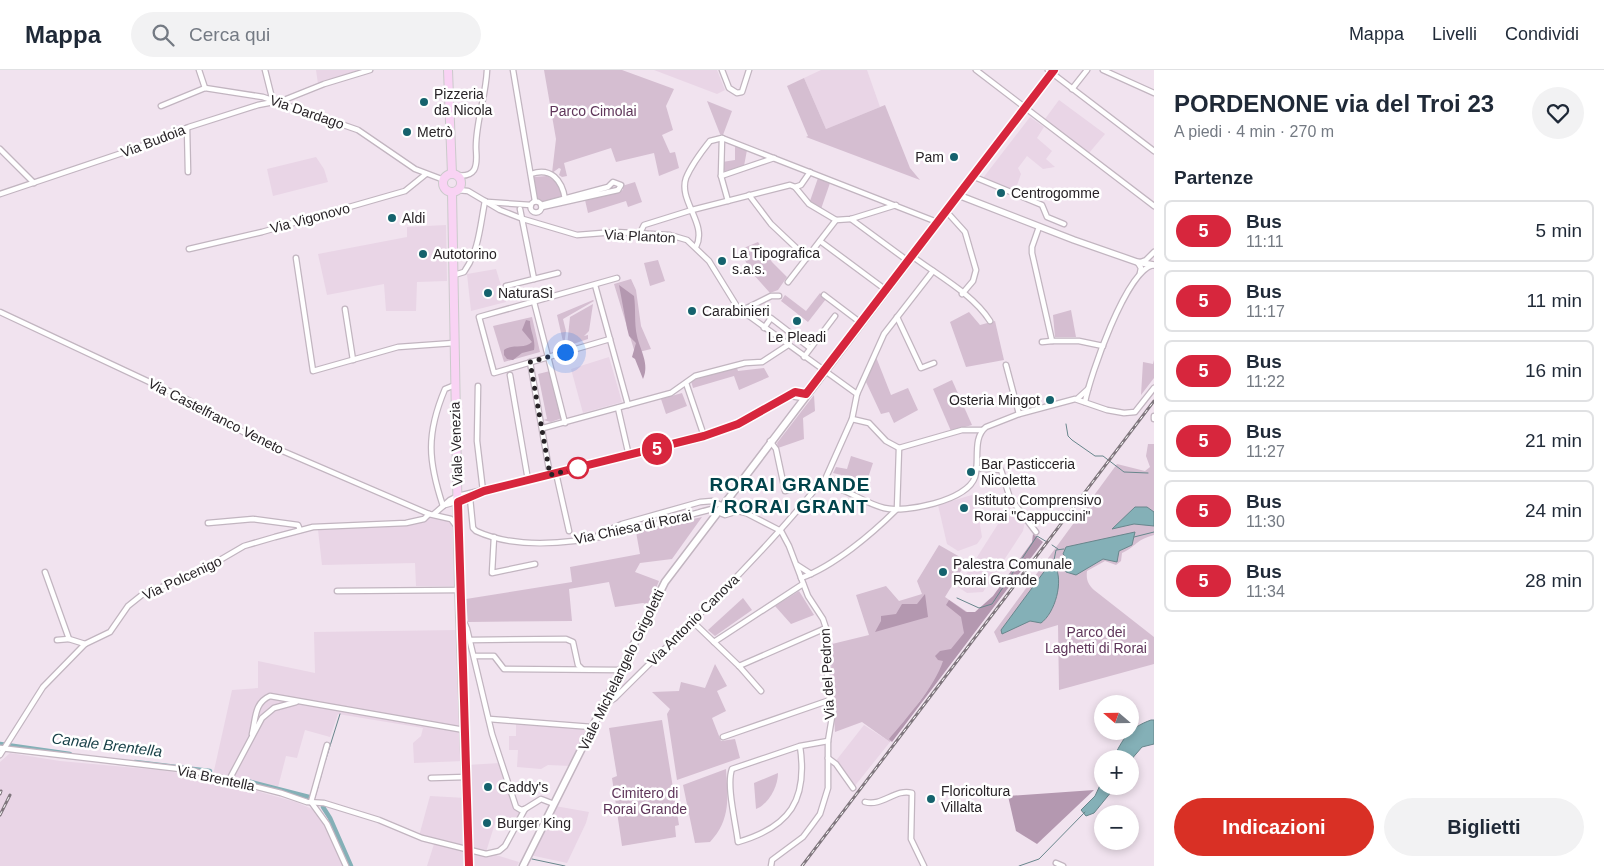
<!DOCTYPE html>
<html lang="it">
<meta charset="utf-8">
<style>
body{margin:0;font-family:Helvetica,sans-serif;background:#f2f2f3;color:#1f2937;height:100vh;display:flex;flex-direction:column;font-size:19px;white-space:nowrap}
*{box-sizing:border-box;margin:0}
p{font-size:16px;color:#747a83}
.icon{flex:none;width:28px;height:28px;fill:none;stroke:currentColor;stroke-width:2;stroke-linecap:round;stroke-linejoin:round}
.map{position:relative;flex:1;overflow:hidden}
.sheet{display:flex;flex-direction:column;background:#fff;width:450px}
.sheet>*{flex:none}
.badge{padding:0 10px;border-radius:16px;font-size:18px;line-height:32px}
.needle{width:32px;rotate:290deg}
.buttons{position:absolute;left:1094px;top:625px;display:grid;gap:10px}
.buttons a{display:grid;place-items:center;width:45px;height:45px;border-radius:50%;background:#fff;box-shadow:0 2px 8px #0003;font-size:25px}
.you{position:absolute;width:25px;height:25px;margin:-12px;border:4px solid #fff;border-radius:50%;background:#1a73e8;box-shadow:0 0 0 8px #1a73e833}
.map>.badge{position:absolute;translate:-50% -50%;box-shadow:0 0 0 2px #fff}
h2{padding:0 20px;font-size:19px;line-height:45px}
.round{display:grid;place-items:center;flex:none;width:52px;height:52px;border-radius:26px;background:#f2f2f3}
.headline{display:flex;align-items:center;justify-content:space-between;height:85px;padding:0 20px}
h1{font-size:24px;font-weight:800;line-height:38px}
.cta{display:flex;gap:10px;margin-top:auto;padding:10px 20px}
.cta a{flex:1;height:58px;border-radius:30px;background:#d93025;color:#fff;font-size:20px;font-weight:800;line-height:58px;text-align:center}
.cta a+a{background:#f2f2f3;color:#1f2937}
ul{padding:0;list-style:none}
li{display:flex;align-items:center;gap:15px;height:62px;margin:0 10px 8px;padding:0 10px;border:2px solid #e0e1e3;border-radius:8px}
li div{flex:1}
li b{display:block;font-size:19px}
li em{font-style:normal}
li .badge{min-width:55px;font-weight:700;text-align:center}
header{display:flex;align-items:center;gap:30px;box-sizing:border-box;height:70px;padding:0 25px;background:#fff;border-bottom:1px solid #e0e1e3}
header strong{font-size:24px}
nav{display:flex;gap:28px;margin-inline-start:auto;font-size:18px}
.search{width:350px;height:45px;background:#f2f2f3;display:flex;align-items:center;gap:12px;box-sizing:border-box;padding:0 18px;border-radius:28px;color:#747a83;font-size:19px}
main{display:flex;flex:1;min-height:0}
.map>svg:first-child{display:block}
.built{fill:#e9d5e6}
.green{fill:#d5bed1}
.forest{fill:#b498b0}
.water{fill:#84b0b7;stroke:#68868c}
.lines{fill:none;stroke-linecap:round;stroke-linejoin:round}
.stream{stroke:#68868c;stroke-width:1}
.canal{stroke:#84b0b7;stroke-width:4.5}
.minor-casing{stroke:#c2b5c0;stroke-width:7}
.tertiary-casing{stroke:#c2b5c0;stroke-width:8}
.secondary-casing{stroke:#c2b5c0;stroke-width:9}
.primary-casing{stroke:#cbcacb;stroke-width:10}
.minor{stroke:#fff;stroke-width:4.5}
.tertiary{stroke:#fff;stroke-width:5.5}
.secondary{stroke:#fff;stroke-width:6}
.primary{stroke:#f9d3f4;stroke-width:8}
.rail-casing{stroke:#80777e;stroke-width:3}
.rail{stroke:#fff;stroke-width:1;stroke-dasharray:4;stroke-linecap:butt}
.line-casing{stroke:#fff;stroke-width:11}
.line{stroke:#d7263d;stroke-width:8}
.walk{stroke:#282327;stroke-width:5;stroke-dasharray:0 9}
.poi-dot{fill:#15626d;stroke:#fff;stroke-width:2}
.stop-dot{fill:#fff;stroke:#d7263d;stroke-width:2.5}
.labels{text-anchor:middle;stroke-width:5;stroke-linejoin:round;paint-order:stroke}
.poi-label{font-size:14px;fill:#282327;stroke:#fff;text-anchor:start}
.park-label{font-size:14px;fill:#5f365a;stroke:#fff}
.street-label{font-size:14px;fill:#282327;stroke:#fff}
.water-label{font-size:15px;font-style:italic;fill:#163f46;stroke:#fff}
.district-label{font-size:19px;font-weight:bold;letter-spacing:1px;fill:#01434b;stroke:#fff}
</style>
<header>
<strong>Mappa</strong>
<div class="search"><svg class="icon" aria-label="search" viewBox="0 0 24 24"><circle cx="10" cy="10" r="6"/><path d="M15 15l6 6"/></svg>Cerca qui</div>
<nav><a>Mappa</a><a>Livelli</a><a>Condividi</a></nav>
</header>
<main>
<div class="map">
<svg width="1154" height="796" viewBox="0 0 1154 796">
<rect width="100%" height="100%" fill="#f1e3ef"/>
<g class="built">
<polygon points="316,0 358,0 318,14"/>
<polygon points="654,0 717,0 725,20 717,24"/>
<polygon points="821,0 867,0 880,37 826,59 804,8"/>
<polygon points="1059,30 1105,64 1089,83 1045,49"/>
<polygon points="1030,47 1044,57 1037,68 1052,81 1046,89 1055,97 1043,99 1027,86 1018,98 1021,104 1015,121 983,108"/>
<polygon points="316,87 324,99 328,112 273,126 267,99"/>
<polygon points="446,155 447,211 417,212 416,241 386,241 384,214 327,225 318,184 407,167 407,157"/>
<polygon points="496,199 506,232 471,241 467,204"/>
<polygon points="609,287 622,332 583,343 571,299"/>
<polygon points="975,424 982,467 977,474 958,481 947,474 938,435"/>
<polygon points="1012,432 1025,451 1023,461 983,522 967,523 958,517"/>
<polygon points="430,445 450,451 456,458 457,516 416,516 415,493 322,495 318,460 405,455"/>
<polygon points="459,560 464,691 414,693 413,673 421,666 423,658 338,644 330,667 305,660 297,688 286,686 277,721 213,705 232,620 258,618 258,591 315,603 314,562"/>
<polygon points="516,654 589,659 571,696 548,695 541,699 517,697 518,680 509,680 509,666 516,666"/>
<polygon points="864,655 890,672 854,717 835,692"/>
<polygon points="10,683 60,691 159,700 207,707 296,732 312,739 322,751 344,796 0,796 0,692"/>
<polygon points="500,693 512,730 522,741 515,755 496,750 486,782 519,792 517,796 470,796 467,695"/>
<polygon points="430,726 466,728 468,796 427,796 435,771 419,766"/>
<polygon points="555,736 589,742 586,753 567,793 530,785"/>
</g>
<g class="green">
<polygon points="544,0 622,0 674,19 666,36 673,60 662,65 670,83 675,82 679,98 659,106 654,83 616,92 611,78 564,93 567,106 562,107 559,105 561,99 559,98 552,103 556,69"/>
<polygon points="804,8 826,59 885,35 910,98 920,110 806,67 808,66 787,16"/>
<polygon points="707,31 732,41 723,65 720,64"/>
<polygon points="735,76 747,80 744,96 723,102 722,92 735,90"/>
<polygon points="547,106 558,113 562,126 542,133 536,130 533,107"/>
<polygon points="818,108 830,113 821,139 810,131"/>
<polygon points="635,112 642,132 628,137 626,131 588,143 585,130 623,120 622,116"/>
<polygon points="758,172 772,192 787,207 778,220 770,223 753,204 739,180"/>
<polygon points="658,190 665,211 650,216 644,193"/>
<polygon points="631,209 636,220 641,256 651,279 635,283 614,214"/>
<polygon points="820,223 826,229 808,252 781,231 785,225 806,241"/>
<polygon points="593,230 594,231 563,249 566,261 564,276 557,245"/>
<polygon points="593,234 589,261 584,266 588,265 588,269 567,276 570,247"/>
<polygon points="1071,240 1076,267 1055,267 1053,245"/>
<polygon points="969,242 980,255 995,251 1004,290 966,297 950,252"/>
<polygon points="532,247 540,282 504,292 493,256"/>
<polygon points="876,287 891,325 908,318 918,340 894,353 889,342 881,344 866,312"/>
<polygon points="1154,290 1154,308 1141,325 1143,292 1153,294"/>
<polygon points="736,295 738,301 764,298 769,307 739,320 734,306 693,318 691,311"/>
<polygon points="550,301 562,348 551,352 543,350 547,349 538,304"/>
<polygon points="952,310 972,355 951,361 933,319"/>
<polygon points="682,323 687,336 666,344 661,329"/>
<polygon points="814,325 815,341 803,348 804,369 778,378 777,373"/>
<path d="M1148,374H1154V465C1135,470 1137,476 1122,483L1121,491L1116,495L1105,491L1087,501C1086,510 1088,514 1094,520L1154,567V594L1059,620L1058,555L999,573L994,562L1117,394L1145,401L1150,397L1146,386Z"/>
<polygon points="851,386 873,393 867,411 833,403 836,397 847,399"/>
<polygon points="702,447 672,489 640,493 635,502 659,511 649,535 643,533 615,537 609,512 569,519 572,551 468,552 466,529 572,512 570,497 640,484 636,462"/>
<polygon points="939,475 967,491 945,527 979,550 890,672 862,652 835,662 831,602 832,574 869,565 856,525 886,516 899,531 922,524 917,511"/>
<polygon points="799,521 814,545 791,554 775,536"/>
<polygon points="743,528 752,540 715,566 708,560"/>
<polygon points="715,594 727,616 717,621 726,641 712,648 721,671 735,669 740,688 677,710 667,644 670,639 652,622 679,621 681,612 705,618"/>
<polygon points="662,650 679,755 675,756 676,767 622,776 612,708 617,706 609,658"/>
<path d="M726,699C728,727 731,750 710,772L695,773L683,715Z"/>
<path d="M778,703C778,716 769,734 756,739L754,713Z"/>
</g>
<g class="forest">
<path d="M619,215L634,226C636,239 634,253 637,266C640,280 650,294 643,309L635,289L632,287L636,273L629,266L627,258Z"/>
<path d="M526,250L530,251C530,261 536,269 534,280L522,283L513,290L507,289L504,285V280C513,273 524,280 532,272L522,260Z"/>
<path d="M1033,464L1043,472L892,672L889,669C906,649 935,616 943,591L938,590L935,586L940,581L951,579L964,563L961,547L946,535L949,530L966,542H975L993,526L1032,472Z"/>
<polygon points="925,524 928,547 875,562 881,551 881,546 896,544 902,534 917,534"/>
<polygon points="1094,720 1037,774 1016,761 1008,726"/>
</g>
<g class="water">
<polygon points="1135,437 1147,437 1154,442 1154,456 1134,454 1112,459"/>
<polygon points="1135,462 1132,475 1119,481 1117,492 1103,489 1076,505 1066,502 1065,486 1063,484 1066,477"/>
<path d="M1049,495L1055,496C1064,511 1055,543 1041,553L1030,551L1002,564L1001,560Z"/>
<path d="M1151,650H1154V674L1142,677L1130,691V689H1113C1123,668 1129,658 1151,650Z"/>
<polygon points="1102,711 1102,716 1116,716 1094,743 1086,746 1081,740 1095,726"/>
</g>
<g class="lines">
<g class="stream">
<polyline points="1066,354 1068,366 1072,370 1095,386 1103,386 1124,402 1148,403"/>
<polyline points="1134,467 1154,462"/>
<polyline points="1052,475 1058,479"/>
<polyline points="1053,495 1056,480 1064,479"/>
<polyline points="957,528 979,538 992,534 1037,466 1047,472"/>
<polyline points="325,692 340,644"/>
<polyline points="320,710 322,702"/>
<polyline points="315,727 318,717"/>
<polyline points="532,789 565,796"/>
<polyline points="1019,796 1039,789 1085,742"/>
</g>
<g class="canal">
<polyline points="0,674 70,684"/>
<polyline points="135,692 210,701"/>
<polyline points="247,711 309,727"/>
<polyline points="323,737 330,748 351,796"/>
</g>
<g class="minor-casing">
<g id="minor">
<polyline points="199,0 205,18"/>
<polyline points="265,0 273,32"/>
<polyline points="513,0 535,131"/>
<polyline points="722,0 729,18 737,23 742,22 749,0"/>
<polyline points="976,0 1154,136"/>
<polyline points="1048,0 1154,81"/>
<polyline points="1103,0 1154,23"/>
<polyline points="1072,19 1087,0"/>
<polyline points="161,36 205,18 263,27 358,60 415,99 444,110"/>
<polyline points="187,58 188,102"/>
<polyline points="722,68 721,106 728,131"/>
<polyline points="0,79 34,113"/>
<path d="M531,104C551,97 562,110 565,129"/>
<path d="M456,105C462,106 470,106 474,100C478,93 476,84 476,77C476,51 486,26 487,0"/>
<polyline points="721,106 774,88"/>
<polyline points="972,106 1042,135 1047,147 1064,154"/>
<polyline points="795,117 801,115 810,102"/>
<path d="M457,120L468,121L500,140L523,149L577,165L615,162L670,165L687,170L709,191L738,238L857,324L852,349L823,414L817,417C755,493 684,559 615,628L604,635"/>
<polyline points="0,124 131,80 189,57 258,35 284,30 324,14 370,0"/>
<polyline points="749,125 771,154 807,188"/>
<circle cx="536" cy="137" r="5.5"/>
<polyline points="488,132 531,135"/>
<polyline points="541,135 608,117 613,112 621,115 618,120 542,137"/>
<polyline points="946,141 965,162 976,200 973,211 962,224"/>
<polyline points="851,149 908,191"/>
<polyline points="1039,157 1032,177 1032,183 1052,271 1079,271 1103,276"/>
<polyline points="640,163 644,155 692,140 790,115 795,117 809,134 836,150"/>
<polyline points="820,171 886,220"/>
<path d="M696,177C708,154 678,131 686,108C691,96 702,81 710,71L722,68L937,152"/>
<polyline points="189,179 262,162 405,121 426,104"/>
<path d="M912,186C937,205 973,224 990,251"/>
<polyline points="296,188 313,301 398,277 454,273"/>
<polyline points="1140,203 1141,198 1138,193 1146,190 1154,182"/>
<path d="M454,205L464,202C479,181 480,156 485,131"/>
<polyline points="534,209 558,203"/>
<polyline points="788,212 836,150 851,149 896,135"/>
<polyline points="595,215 628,335"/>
<polyline points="506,216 534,209 520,139"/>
<polyline points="824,225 861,253"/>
<polyline points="534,232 565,353"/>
<polyline points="345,239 353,290"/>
<polyline points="741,241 771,226 779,226"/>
<polyline points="0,242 190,331 257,370 429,444 451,449 457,457"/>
<polyline points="897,247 921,298 934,293"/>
<polyline points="764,258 771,248 810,278"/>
<polyline points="610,269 494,303 479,247 617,208"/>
<polyline points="1042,272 1052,271"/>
<polyline points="804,287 835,246"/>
<polyline points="530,292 550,405"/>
<polyline points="1006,295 1019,344"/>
<polyline points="510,305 528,410"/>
<polyline points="686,313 704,366"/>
<polyline points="478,316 477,371 483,421"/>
<polyline points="857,324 884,264 933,201"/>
<polyline points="790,326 803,328"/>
<polyline points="1077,329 1088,319"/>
<path d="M1085,332C1090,306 1126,201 1153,195"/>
<polyline points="618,338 629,386"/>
<polyline points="1154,346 1154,349"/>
<polyline points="852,349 869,353 886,371 899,378 962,360 982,360"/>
<polyline points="543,358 671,323 695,306 745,293 762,292 788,275"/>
<polyline points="770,371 776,379 785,421 810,415 817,417"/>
<polyline points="976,398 1001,400 1010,428 1036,462"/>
<polyline points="556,403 569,461"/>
<path d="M823,414C845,417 863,433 884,438C905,443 967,431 975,407C980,391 972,368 986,357L1019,344L1075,329L1107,340L1124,343L1135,342L1154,318"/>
<path d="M470,428L473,458L476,461C543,492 645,456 712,439"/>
<polyline points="445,435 470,428 482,422"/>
<path d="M443,436C428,391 426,364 445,319L455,315"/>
<polyline points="720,443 725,445 738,441 746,443 781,461 789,476 808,526 823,549 826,558 827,603 832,647 828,671 828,718 820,744 812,755 803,767 772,790 771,796"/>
<polyline points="434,444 450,430 458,426 704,366 738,354 795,322 807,324"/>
<polyline points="208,453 253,449 298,455 300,460"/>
<polyline points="598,465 622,454 700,432 712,431 721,435"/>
<polyline points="494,467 492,503 535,494"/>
<polyline points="797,495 811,504"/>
<polyline points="45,502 69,569 85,574"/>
<path d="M801,508C834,496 872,464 897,439L899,378"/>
<polyline points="337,521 459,520"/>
<polyline points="461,545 467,559 492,664 516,737 521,740 525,739"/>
<polyline points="692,551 739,596 761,621"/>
<polyline points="57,570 69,569"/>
<polyline points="470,570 566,569 573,572 578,595 582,599"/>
<polyline points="714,572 803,514"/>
<polyline points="475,586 494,586 504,599 620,600"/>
<polyline points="739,596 826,558"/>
<polyline points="489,649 592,657"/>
<path d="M252,664C256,648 254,633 270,626L464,660"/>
<polyline points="723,667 830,630"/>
<path d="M800,676C808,730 790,757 738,772C736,754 726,715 732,699L800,676L828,671"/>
<polyline points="0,678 189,700 281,723 307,732 324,733 379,750 422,768 486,784 499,781 505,776 525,739 541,729 554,734"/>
<polyline points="0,685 43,617 85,574 110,562 128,536 143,524 196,504 244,476 275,467 313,457 406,453 424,449 429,444"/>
<polyline points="828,688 836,694 853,718"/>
<polyline points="431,708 466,707"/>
<polyline points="229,710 262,648 274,638 296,632"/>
<polyline points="311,732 327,754 346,796"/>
<polyline points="311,732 327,675"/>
<path d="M865,732C882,737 896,718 912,723L911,769L924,796"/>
<polyline points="1056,793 1063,796"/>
</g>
</g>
<g class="tertiary-casing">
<polyline id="tertiary" points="958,125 1074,170 1137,192 1154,195"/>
</g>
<g class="secondary-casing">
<polyline id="secondary" points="523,796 665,512 1054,0"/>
</g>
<g class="primary-casing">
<g id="primary">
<polyline points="448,0 452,104"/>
<circle cx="452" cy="113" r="9"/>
<polyline points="452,122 459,520 469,796"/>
</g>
</g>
<use href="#minor" class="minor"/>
<use href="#tertiary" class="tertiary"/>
<use href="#secondary" class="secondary"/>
<use href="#primary" class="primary"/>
<g class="rail-casing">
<g id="rail">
<polyline points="0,724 1,721"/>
<polyline points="0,745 10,725"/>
<polyline points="802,796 1154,331"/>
</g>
</g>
<use href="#rail" class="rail"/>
</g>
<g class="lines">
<g class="line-casing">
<polyline id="line" points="469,796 458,432 484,421 704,366 738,354 795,322 806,324 1054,0"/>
</g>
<use href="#line" class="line"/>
<polyline class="walk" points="565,282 530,292 550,405 578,398"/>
</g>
<g class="poi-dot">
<circle cx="424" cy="32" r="5"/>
<circle cx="407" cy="62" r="5"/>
<circle cx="954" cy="87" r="5"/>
<circle cx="1001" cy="123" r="5"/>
<circle cx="392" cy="148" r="5"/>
<circle cx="423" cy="184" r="5"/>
<circle cx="722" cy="191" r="5"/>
<circle cx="488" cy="223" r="5"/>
<circle cx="692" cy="241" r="5"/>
<circle cx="797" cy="251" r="5"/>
<circle cx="1050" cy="330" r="5"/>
<circle cx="971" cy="402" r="5"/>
<circle cx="964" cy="438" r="5"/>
<circle cx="943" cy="502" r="5"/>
<circle cx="488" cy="717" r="5"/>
<circle cx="931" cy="729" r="5"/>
<circle cx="487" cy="753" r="5"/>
</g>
<circle class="stop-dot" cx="578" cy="398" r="10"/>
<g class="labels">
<g class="poi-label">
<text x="434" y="29">Pizzeria<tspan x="434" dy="16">da Nicola</tspan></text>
<text x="417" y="67">Metrò</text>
<text x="944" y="92" text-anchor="end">Pam</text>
<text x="1011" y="128">Centrogomme</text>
<text x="402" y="153">Aldi</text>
<text x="732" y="188">La Tipografica<tspan x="732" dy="16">s.a.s.</tspan></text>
<text x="433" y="189">Autotorino</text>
<text x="498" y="228">NaturaSì</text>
<text x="702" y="246">Carabinieri</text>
<text x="797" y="272" text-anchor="middle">Le Pleadi</text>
<text x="1040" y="335" text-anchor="end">Osteria Mingot</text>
<text x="981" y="399">Bar Pasticceria<tspan x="981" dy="16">Nicoletta</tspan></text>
<text x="974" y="435">Istituto Comprensivo<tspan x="974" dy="16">Rorai "Cappuccini"</tspan></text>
<text x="953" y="499">Palestra Comunale<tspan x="953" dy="16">Rorai Grande</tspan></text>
<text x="498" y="722">Caddy's</text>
<text x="941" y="726">Floricoltura<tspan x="941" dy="16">Villalta</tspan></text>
<text x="497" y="758">Burger King</text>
</g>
<g class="park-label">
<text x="593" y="46">Parco Cimolai</text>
<text x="1096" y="567">Parco dei<tspan x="1096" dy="16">Laghetti di Rorai</tspan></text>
<text x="645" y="728">Cimitero di<tspan x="645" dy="16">Rorai Grande</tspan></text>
</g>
<g class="street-label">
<text transform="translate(307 42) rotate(19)" y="5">Via Dardago</text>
<text transform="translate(153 71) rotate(-21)" y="5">Via Budoia</text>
<text transform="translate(310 148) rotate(-15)" y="5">Via Vigonovo</text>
<text transform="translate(640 166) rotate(3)" y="5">Via Planton</text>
<text transform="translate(216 346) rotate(27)" y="5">Via Castelfranco Veneto</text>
<text transform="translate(456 374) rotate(-92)" y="5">Viale Venezia</text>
<text transform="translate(633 457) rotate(-12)" y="5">Via Chiesa di Rorai</text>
<text transform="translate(182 508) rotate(-25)" y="5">Via Polcenigo</text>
<text transform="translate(693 550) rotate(-45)" y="5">Via Antonio Canova</text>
<text transform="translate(621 600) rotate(-64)" y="5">Viale Michelangelo Grigoletti</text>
<text transform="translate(827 604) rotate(-93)" y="5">Via del Pedron</text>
<text transform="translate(216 708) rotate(12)" y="5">Via Brentella</text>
</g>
<g class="water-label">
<text transform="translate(107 675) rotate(7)" y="5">Canale Brentella</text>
</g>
<g class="district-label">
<text x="790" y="421">RORAI GRANDE<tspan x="790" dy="22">/ RORAI GRANT</tspan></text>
</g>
</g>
</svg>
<div class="buttons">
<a><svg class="needle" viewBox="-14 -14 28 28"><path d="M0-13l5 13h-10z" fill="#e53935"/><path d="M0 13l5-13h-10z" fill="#747a83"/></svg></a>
<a>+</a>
<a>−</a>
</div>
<div class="you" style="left:565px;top:282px"></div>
<b class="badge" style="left:657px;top:379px;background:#d7263d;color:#fff">5</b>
</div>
<section class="sheet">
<div class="headline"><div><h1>PORDENONE via del Troi 23</h1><p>A piedi · 4 min · 270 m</p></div><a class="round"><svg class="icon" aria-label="heart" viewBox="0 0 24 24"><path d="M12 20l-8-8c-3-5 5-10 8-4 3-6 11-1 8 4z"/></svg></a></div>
<h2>Partenze</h2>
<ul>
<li><span class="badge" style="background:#d7263d;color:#fff">5</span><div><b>Bus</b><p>11:11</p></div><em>5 min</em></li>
<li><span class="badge" style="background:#d7263d;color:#fff">5</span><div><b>Bus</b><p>11:17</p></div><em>11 min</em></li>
<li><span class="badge" style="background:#d7263d;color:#fff">5</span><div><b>Bus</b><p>11:22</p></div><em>16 min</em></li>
<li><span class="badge" style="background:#d7263d;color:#fff">5</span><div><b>Bus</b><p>11:27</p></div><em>21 min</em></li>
<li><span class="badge" style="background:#d7263d;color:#fff">5</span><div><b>Bus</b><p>11:30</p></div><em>24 min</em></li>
<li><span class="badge" style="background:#d7263d;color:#fff">5</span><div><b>Bus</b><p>11:34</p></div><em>28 min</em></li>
</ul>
<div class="cta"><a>Indicazioni</a><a>Biglietti</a></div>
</section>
</main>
